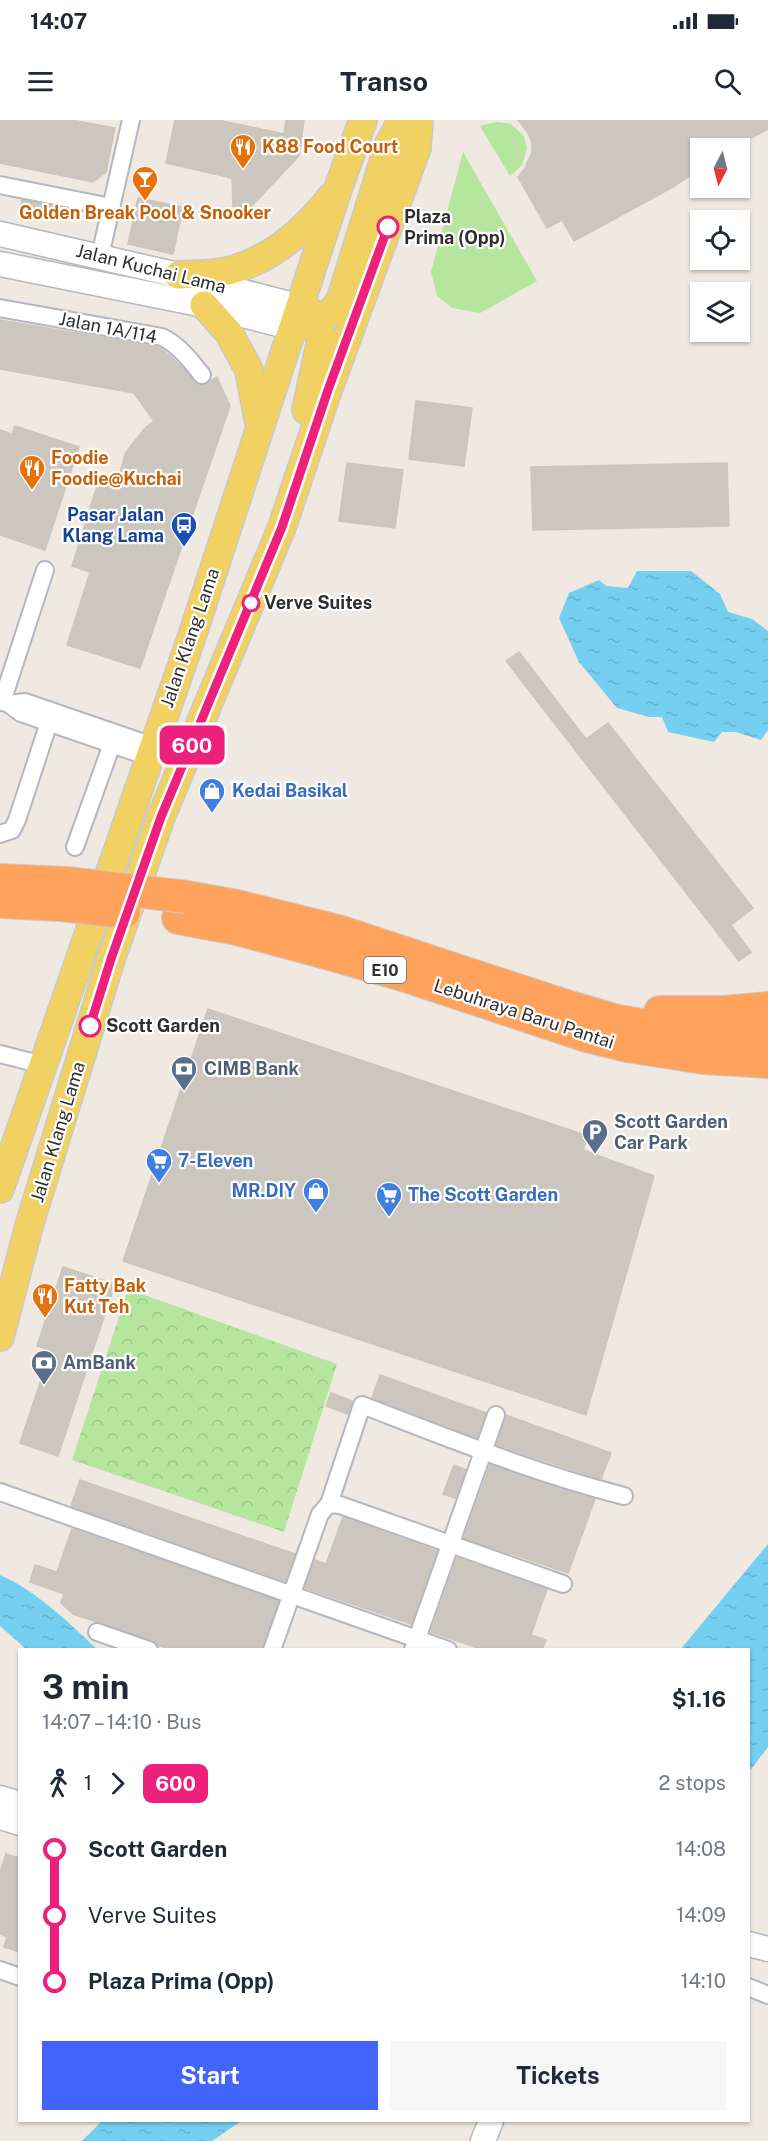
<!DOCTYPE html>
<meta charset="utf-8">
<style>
body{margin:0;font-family:"Public Sans",sans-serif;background:#f6f6f7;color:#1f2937;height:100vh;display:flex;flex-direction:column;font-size:22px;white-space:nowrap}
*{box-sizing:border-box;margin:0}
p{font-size:20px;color:#747a83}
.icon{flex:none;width:33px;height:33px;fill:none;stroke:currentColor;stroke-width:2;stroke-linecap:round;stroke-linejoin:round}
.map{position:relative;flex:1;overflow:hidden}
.panel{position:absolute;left:18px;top:1528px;width:732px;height:474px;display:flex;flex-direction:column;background:#fff;border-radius:0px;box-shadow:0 2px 4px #0004}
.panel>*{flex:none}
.badge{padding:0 12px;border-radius:9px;font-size:21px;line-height:39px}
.needle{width:39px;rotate:187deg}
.tools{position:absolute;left:690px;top:18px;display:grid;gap:12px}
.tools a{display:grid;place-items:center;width:60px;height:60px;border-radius:0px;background:#fff;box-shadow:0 2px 4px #0004;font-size:30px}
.map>.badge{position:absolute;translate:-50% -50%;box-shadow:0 0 0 3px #fff}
.legs{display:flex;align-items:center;gap:9px;height:66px;padding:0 24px;font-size:20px}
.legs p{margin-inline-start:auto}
.overview{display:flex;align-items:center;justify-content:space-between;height:102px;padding:0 24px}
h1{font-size:33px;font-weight:700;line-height:45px}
.cta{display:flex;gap:12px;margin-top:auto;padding:12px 24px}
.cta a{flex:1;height:69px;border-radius:0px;background:#4264fb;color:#fff;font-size:24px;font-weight:700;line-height:69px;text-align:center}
.cta a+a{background:#f6f6f7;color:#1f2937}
ul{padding:0 24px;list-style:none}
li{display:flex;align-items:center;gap:21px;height:66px;font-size:22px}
li i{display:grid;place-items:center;width:9px;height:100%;margin:0 8px;background:currentColor}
li i::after{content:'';width:15px;height:15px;margin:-8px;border:4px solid;border-radius:50%;background:#fff}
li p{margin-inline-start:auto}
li:first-child i{background:linear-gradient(#0000 50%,currentColor 0)}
li:last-child i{background:linear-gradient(currentColor 50%,#0000 0)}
.status{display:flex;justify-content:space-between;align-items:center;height:42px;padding:0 30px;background:#fff;direction:ltr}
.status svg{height:16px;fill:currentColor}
header{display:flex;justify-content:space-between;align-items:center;height:78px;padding:0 24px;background:#fff;font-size:27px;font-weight:700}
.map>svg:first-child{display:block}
.grass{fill:#b6e59e}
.forest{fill:url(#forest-crowns)}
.water{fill:url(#water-ripples)}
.building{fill:#cbc7bf;stroke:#cbc5ba;stroke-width:1.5}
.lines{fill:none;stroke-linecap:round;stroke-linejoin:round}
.street-casing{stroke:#b4b7c1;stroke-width:20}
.secondary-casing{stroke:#b4b7c1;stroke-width:27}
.primary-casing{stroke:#c9c9c9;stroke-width:30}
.highway-casing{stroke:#c9c9c9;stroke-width:34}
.street{stroke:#fff;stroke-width:16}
.secondary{stroke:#fff;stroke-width:24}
.primary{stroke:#f2d163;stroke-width:27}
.highway{stroke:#ffa35c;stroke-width:32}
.highway-bridge-casing{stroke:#c9c9c9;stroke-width:34;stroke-linecap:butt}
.highway-bridge{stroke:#ffa35c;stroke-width:32}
.line-1-casing{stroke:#fff;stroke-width:14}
.line-1{stroke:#ed207b;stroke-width:9}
.stop-1-dot{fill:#fff;stroke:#ed207b;stroke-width:3}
.labels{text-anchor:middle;stroke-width:4.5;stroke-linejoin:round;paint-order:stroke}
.shield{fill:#fff;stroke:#6d6d6d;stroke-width:1.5}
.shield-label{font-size:16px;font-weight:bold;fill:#2e2e2e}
.food-label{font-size:18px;font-weight:bold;fill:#c56008;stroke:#fff;text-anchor:start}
.stop-label{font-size:18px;font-weight:bold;fill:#2e2e2e;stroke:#fff;text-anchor:start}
.street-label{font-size:18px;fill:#2e2e2e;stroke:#fff}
.transit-label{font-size:18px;font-weight:bold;fill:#164399;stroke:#fff;text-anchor:end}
.shop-label{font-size:18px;font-weight:bold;fill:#366cbe;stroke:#fff;text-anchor:start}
.service-label{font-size:18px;font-weight:bold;fill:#4e5e75;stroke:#fff;text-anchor:start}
</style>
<div class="status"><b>14:07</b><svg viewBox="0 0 49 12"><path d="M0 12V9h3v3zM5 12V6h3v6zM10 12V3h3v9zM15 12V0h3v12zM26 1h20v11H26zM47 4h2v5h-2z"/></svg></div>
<header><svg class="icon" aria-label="menu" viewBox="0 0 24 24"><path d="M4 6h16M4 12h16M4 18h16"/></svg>Transo<svg class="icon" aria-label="search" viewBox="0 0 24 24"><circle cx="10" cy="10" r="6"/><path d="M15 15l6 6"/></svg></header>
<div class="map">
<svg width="768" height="2021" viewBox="0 0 768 2021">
<defs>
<pattern id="forest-crowns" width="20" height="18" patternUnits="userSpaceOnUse" patternTransform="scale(1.5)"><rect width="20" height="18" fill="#b6e59e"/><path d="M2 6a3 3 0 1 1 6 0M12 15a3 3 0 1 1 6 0" fill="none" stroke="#9dc588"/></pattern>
<pattern id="water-ripples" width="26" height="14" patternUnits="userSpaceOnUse" patternTransform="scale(1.5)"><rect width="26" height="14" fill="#75cff0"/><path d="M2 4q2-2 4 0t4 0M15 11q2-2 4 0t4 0" fill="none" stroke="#66b2ce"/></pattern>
</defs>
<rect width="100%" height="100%" fill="#efe9e1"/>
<g class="grass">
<polygon points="496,2 511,4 524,16 527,29 522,45 510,56 480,6"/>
<polygon points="463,32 537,161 480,193 452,188 437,176 431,152"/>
</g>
<polygon class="forest" points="128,1169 337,1244 284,1412 72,1340"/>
<g class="water">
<polygon points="637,451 691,451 720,474 728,492 752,499 768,511 768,610 761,620 736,612 722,612 714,622 668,612 662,597 649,597 617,588 579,542 559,498 569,473 599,460 606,466 628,468"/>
<polygon points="768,1424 768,1627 749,1652 748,1530 680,1530"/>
<path d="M0,1455C37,1471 69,1503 98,1530H27L0,1506Z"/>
<polygon points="102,2001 241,2001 212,2021 82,2021"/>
</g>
<g class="building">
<polygon points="0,0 72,0 115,8 106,52 93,62 0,43"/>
<polygon points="175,0 218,0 284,14 286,0 304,0 299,36 250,88 233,86 232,58 166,43"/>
<polygon points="518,0 768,0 768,9 733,28 700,28 700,49 673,67 574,121 562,100 547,108 518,57 525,48 532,32 532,22 528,13"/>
<polygon points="138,78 183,87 173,134 128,124"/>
<polygon points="22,80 70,90 69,99 20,90"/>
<polygon points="0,200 158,227 172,237 198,264 204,265 217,257 230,286 140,548 67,525 90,452 72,446 98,363 115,369 126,332 145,308 154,301 134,273 0,249"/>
<polygon points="416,281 472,288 464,346 409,339"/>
<polygon points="15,306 79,327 45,430 0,415 0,310 12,314"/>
<polygon points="347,343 403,350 395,408 339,401"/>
<polygon points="727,343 729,406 533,410 531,347"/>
<polygon points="519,532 586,619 608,603 753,788 731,805 751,832 739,841 506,541"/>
<polygon points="208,889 588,1016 583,1030 654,1056 586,1295 123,1141"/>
<polygon points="63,1147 115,1164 58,1336 20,1323 51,1230 37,1226"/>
<polygon points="380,1255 486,1293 477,1318 372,1278"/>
<polygon points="331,1273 352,1281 348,1294 326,1286"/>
<polygon points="506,1295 611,1333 601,1359 497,1325"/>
<polygon points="454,1345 466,1350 455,1378 443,1374"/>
<polygon points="490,1345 595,1379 568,1453 464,1418"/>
<polygon points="80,1360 295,1434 285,1461 71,1386"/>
<polygon points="343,1397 437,1431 411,1504 305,1468 315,1440 326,1444"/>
<polygon points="72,1409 278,1481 262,1530 173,1530 158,1525 152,1520 73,1494 61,1483 64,1474 30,1462 35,1445 57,1452"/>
<polygon points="457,1438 547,1469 531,1515 546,1520 542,1530 484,1530 431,1512"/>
<polygon points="6,1734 20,1738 20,1832 4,1827 7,1817 0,1814 0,1752"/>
</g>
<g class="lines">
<g class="street-casing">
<g id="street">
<polyline points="0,65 111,87"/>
<polyline points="100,136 131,0"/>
<path d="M0,188L162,217C179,225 191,241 202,255"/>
<polyline points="0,581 9,584 21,593 149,637"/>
<polyline points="2,582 45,450"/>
<polyline points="9,584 25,582 153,626"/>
<polyline points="0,714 12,710 17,700 52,593"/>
<polyline points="75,727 112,624"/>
<polyline points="0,934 43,945"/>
<polyline points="0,1372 448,1530"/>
<path d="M329,1384L362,1285C448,1318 534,1353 624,1376"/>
<polyline points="97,1512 149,1530"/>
<polyline points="272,1530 320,1394 329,1384 340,1385 563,1464"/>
<polyline points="413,1530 496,1295"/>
<polyline points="0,1850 20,1857"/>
<polyline points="748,1867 768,1875"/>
</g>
</g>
<g class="secondary-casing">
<g id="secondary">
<polyline points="0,114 178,155 301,187"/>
<polyline points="0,144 204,185 294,208"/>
<polyline points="0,1678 20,1684"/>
<polyline points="0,1697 20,1703"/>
<polyline points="748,1824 768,1829"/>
<polyline points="483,2021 491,2001"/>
</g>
</g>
<g class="primary-casing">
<g id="primary">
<path d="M178,155C197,154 217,155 235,149C274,137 306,109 331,77"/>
<polyline points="204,185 229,213 249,250 259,303"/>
<path d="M294,208C314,205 332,196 341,178L389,24L402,0"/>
<path d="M306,290L321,220C321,208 318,195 306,189"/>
<polyline points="0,1069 193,513 339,66 363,0"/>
<polyline points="0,1217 29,1106 111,839 161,697 282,407 328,270 417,28 419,0"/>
</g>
</g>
<g class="highway-casing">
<g id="highway">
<polyline points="0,760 66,763"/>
<polyline points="187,777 237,786 338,811 560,884 618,901 697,914 768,919"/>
<polyline points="0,782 61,785"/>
<polyline points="178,798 237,809 330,834 409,857 587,916 627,926 704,938 768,942"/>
<polyline points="660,892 725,892 768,888"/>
</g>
</g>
<use href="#street" class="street"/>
<use href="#secondary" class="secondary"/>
<use href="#primary" class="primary"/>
<use href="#highway" class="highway"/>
<g class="highway-bridge-casing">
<g id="highway-bridge">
<polyline points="66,763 187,777"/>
<polyline points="61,785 124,792"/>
</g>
</g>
<use href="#highway-bridge" class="highway-bridge"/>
</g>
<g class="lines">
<g class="line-1-casing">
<polyline id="line-1" points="90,906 111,839 161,697 282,407 328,270 388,107"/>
</g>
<use href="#line-1" class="line-1"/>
</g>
<defs>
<g id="restaurant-pin" transform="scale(1.35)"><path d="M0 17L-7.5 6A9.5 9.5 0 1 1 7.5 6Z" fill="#e8710a" stroke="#fff"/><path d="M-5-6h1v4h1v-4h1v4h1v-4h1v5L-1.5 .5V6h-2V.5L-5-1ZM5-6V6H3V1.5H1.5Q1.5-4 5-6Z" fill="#fff"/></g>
<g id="bar-pin" transform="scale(1.35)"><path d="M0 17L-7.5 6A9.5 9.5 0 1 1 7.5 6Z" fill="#e8710a" stroke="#fff"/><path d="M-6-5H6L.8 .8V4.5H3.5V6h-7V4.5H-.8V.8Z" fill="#fff"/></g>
<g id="bus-pin" transform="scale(1.35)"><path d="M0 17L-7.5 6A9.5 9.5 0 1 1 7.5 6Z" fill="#1a4fb4" stroke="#fff"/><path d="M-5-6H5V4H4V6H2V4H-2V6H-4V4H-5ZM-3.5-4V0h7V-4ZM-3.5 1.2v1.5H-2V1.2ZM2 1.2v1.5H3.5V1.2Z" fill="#fff"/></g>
<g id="shop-pin" transform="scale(1.35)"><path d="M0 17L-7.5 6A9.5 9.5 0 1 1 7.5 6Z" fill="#3f7fe0" stroke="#fff"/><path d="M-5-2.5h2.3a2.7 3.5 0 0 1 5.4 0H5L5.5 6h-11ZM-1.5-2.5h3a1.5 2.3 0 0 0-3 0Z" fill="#fff"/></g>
<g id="bank-pin" transform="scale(1.35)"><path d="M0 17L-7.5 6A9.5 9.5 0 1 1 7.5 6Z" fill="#5c6f8a" stroke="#fff"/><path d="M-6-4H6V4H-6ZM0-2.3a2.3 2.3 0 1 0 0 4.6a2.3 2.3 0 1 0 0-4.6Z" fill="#fff"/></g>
<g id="parking-pin" transform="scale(1.35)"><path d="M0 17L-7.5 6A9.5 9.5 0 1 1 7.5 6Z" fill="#5c6f8a" stroke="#fff"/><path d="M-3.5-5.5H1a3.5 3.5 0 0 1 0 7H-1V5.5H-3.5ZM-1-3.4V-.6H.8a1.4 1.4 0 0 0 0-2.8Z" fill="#fff"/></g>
<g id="supermarket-pin" transform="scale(1.35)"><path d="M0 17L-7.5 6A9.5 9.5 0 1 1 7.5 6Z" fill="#3f7fe0" stroke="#fff"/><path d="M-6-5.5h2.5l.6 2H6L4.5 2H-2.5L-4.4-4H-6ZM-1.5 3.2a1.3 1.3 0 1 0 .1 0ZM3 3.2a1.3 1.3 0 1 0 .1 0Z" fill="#fff"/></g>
</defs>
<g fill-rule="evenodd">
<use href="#restaurant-pin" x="243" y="27"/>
<use href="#bar-pin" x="145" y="59"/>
<use href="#restaurant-pin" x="32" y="348"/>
<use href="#bus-pin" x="184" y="405"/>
<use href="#shop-pin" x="212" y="671"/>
<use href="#bank-pin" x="184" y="949"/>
<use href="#parking-pin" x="595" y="1012"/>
<use href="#supermarket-pin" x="159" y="1041"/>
<use href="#shop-pin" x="316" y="1071"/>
<use href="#supermarket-pin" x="389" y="1075"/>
<use href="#restaurant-pin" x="45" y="1176"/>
<use href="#bank-pin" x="44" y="1243"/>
</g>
<g class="stop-1-dot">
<circle cx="388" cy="107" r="10"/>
<circle cx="251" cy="483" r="8"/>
<circle cx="90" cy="906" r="10"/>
</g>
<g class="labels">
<rect class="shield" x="364" y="837" width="42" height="26" rx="4.5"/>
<g class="shield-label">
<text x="385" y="856">E10</text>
</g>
<g class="food-label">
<text x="262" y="33">K88 Food Court</text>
<text x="145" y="99" text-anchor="middle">Golden Break Pool &amp; Snooker</text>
<text x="51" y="344">Foodie<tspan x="51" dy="21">Foodie@Kuchai</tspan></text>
<text x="64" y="1172">Fatty Bak<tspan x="64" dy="21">Kut Teh</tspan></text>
</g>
<g class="stop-label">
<text x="404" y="103">Plaza<tspan x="404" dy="21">Prima (Opp)</tspan></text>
<text x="264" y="489">Verve Suites</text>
<text x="106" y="912">Scott Garden</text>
</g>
<g class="street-label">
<text transform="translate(151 149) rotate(14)" y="6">Jalan Kuchai Lama</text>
<text transform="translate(108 208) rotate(11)" y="6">Jalan 1A/114</text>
<text transform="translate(190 518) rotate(-71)" y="6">Jalan Klang Lama</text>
<text transform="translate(524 894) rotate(18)" y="6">Lebuhraya Baru Pantai</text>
<text transform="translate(58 1012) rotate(-73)" y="6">Jalan Klang Lama</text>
</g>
<g class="transit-label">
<text x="164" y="401">Pasar Jalan<tspan x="164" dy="21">Klang Lama</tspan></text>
</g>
<g class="shop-label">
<text x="232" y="677">Kedai Basikal</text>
<text x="178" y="1047">7-Eleven</text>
<text x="296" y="1077" text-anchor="end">MR.DIY</text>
<text x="408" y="1081">The Scott Garden</text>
</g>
<g class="service-label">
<text x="204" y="955">CIMB Bank</text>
<text x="614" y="1008">Scott Garden<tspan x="614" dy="21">Car Park</tspan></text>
<text x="63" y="1249">AmBank</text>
</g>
</g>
</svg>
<div class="tools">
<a><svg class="needle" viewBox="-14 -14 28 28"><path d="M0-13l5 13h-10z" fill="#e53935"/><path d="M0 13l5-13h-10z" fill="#747a83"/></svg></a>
<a><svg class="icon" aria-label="locate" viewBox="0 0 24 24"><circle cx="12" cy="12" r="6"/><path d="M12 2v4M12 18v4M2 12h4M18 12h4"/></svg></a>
<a><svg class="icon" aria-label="layers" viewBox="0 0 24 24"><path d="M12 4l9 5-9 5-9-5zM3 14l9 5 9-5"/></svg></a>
</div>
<b class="badge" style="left:192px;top:625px;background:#ed207b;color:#fff">600</b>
<section class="panel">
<div class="overview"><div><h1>3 min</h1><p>14:07 – 14:10 · Bus</p></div><b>$1.16</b></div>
<div class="legs"><svg class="icon" aria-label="walk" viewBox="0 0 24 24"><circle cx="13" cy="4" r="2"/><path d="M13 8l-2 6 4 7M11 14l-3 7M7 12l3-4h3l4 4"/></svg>1<svg class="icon" aria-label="forward" viewBox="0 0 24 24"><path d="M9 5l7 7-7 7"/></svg><b class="badge" style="background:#ed207b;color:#fff">600</b><p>2 stops</p></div>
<ul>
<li><i style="color:#ed207b"></i><b>Scott Garden</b><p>14:08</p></li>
<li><i style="color:#ed207b"></i><span>Verve Suites</span><p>14:09</p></li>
<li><i style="color:#ed207b"></i><b>Plaza Prima (Opp)</b><p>14:10</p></li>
</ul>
<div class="cta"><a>Start</a><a>Tickets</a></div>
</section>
</div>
